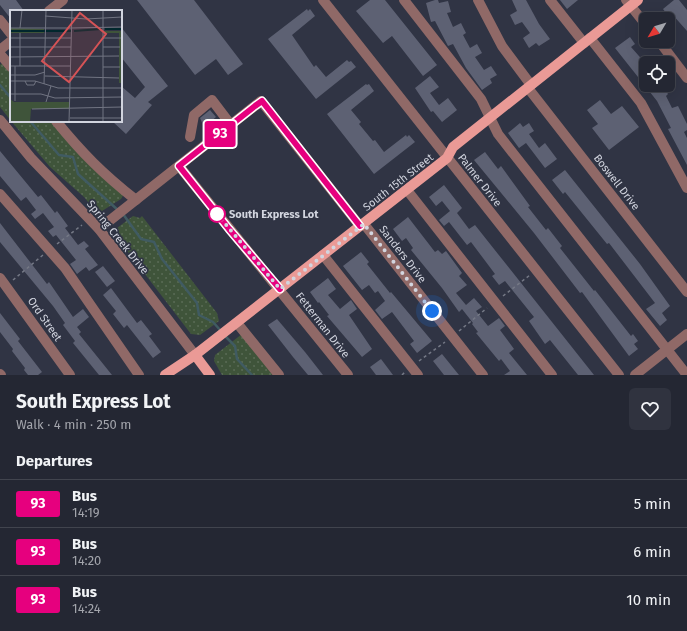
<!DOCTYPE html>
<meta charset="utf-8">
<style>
body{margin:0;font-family:"Fira Sans",sans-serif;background:#30333f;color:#f1f3f6;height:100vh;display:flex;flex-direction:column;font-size:15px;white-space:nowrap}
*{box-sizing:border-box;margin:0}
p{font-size:13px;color:#a3a5ac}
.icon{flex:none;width:22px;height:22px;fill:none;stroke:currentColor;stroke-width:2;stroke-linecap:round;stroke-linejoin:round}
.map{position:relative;height:375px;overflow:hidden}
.sheet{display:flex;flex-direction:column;background:#242733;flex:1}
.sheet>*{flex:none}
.badge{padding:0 8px;border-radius:3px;font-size:14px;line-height:26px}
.needle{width:26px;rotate:232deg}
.buttons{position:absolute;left:639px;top:12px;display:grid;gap:8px}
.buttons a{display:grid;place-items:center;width:36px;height:36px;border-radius:6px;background:#242733;box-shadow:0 4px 16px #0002,0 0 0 1px #41444e;font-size:20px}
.you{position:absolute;width:20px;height:20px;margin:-10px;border:3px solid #fff;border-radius:50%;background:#1a73e8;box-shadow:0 0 0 6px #1a73e833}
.map>.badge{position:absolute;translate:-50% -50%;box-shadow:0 0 0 2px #fff}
h2{padding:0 16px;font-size:15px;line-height:36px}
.round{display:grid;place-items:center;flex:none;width:42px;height:42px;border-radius:6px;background:#30333f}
.headline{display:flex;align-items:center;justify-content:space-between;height:68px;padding:0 16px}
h1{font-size:19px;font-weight:700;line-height:30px}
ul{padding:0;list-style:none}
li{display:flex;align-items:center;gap:12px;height:48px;padding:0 16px;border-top:1px solid #41444e}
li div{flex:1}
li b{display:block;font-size:15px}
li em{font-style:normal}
li .badge{min-width:44px;font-weight:700;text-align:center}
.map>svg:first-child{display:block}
.park{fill:url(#park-dots)}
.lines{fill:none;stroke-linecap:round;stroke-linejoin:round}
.stream{stroke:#405b62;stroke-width:2.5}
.building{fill:#5d6173}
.path{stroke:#757986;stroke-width:1.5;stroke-dasharray:3 3;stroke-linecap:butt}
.minor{stroke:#906967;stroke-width:10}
.major{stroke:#ea9a96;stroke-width:10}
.line-casing{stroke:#fff;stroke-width:9}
.line{stroke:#e6007e;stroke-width:6}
.walk{stroke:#d2d5df;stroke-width:4;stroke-dasharray:0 7.2}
.stop-dot{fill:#fff;stroke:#e6007e;stroke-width:2}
.labels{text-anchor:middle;stroke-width:3.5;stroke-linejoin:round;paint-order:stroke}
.street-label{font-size:11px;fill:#d2d5df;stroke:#303444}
.stop-label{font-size:11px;font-weight:bold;fill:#d2d5df;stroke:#303444;text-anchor:start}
.inset-river{fill:none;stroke:#01272d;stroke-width:2}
.inset-road{fill:none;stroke:#717482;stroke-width:1}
.view{fill:#d55356;fill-opacity:0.15;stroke:#d55356;stroke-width:2}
.inset-edge{fill:none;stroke:#d2d5df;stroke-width:2}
</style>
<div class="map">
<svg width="687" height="375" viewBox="0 0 687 375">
<defs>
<pattern id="park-dots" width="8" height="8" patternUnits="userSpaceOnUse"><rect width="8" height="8" fill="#3f543a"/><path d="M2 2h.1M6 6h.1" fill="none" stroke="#5a6c56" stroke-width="1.8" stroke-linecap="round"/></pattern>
</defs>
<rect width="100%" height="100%" fill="#303444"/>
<g class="park">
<polygon points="7,59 11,64 11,121 0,107 0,65"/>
<polygon points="11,121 58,121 124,194 121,199 102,211 93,208 84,197 50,167"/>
<polygon points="133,216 140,218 142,216 217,313 219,321 200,335 191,334 118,239 117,228"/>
<polygon points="242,334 275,375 222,375 214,361 215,355"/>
</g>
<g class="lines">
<g class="stream">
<polyline points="0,85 11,98"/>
<polyline points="30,121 59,155 73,157 78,174 119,211"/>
<polyline points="123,214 141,239 154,242 162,259 197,303 199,315 213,322 221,331"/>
<polyline points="224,335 235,346 237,359 252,375"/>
</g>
</g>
<g class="building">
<polygon points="0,0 16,0 24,11 11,11 11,19 0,5"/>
<polygon points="137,0 194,0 243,64 228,75 216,59 195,75"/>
<polygon points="370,0 385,0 437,65 423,76 392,36 383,43 356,11"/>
<polygon points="435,0 438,0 439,3 448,1 451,12 447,13 453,27 461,23 466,33 463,35 470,48 477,44 482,53 475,57 484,70 491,66 497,75 490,79 492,83 482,90 466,68 453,44 448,46 435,21 431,22 426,3"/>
<polygon points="512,0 526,0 539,24 550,39 539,46 536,43 529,48 523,38 530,33 522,22 515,25 510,15 517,11"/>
<polygon points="560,0 578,0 567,9"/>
<polygon points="674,0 679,0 687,10 687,31 672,14 669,17 663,9"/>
<polygon points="307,9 308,11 310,9 315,16 292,35 314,67 316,65 326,77 347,60 349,62 351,61 356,67 316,99 268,39"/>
<polygon points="121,27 168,86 148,102 152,105 126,134 112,121 121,121 121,86 135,98 145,87 121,57"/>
<polygon points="630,37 635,44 631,47 646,64 646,85 662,85 668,94 666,96 672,108 678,106 687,124 687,130 684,132 687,138 687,165 668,129 671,128 657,101 615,48"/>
<polygon points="430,76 439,87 430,93 439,105 448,98 457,110 442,122 433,111 431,112 415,88"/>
<polygon points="366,84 367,85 369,84 374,91 351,110 361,122 359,124 373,141 375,140 384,152 406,135 407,137 409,135 415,142 374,174 327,114"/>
<polygon points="600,100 611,114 622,106 639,127 609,150 592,128 598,124 587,110"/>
<polygon points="210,110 216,117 204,127 200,118"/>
<polygon points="520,123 523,127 529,123 534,131 529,134 539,148 545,143 557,159 545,168 526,143 519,148 508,133"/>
<polygon points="0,151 38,197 41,195 55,213 57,211 68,226 65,228 78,245 84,241 89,246 85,249 98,265 89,271 86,267 77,274 70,264 76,260 56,235 53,237 48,231 54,227 43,213 35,219 31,214 36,210 26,197 21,201 0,176"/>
<polygon points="485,152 498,169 501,166 530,206 528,207 546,230 548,228 562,246 560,248 594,291 595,290 631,336 633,334 638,341 634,344 638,349 629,356 582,292 580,293 534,233 474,160"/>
<polygon points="565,170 640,264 670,306 662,313 667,320 660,326 646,309 655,303 609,243 607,244 565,192 563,194 552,180"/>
<polygon points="444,185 462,208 457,213 469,229 475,225 594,375 578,375 550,340 545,344 529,321 534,317 505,281 499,285 492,276 495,274 471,242 467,245 449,222 444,226 439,220 450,211 442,201 436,206 429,197"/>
<polygon points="408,217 435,252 438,250 442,254 446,251 462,273 459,276 467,285 456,293 466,305 474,298 482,307 476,311 488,326 499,318 505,326 500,330 514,349 509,353 527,375 504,375 510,371 501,359 499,361 476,333 478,332 472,324 473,323 462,309 459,312 442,288 411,250 413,248 406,238 402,241 393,229"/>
<polygon points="0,223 47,284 49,282 73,317 83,309 89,317 77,327 81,332 79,334 112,375 99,375 73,343 75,341 63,325 65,323 53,306 0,242"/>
<polygon points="361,252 369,262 367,264 390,293 391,292 432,341 417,353 410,344 414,341 392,312 382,319 375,310 385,301 378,291 375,293 369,285 362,290 343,266"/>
<polygon points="103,266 115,281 107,287 95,272"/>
<polygon points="328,278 336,289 328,295 340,309 351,300 357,309 349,315 372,349 362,357 327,316 329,315 319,302 318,303 310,292"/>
<polygon points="111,288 137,323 141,320 152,334 149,336 161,352 153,358 127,325 124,328 113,314 116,311 103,295"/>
<polygon points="0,313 20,339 18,341 42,372 38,375 28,375 24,370 25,368 12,351 13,349 0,332"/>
<polygon points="277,319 305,352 323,375 308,375 293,357 268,325"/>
<polygon points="442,354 459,375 444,375 433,361"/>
<polygon points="381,359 393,375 376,375 370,367"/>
</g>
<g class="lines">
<g class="path">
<polyline points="57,244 82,225"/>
<polyline points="13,280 43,255"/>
<polyline points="503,296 530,275"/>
<polyline points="459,331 487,308"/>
<polyline points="419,361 445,342"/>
<polyline points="402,375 405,372"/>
</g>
<g class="minor">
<polyline points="323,0 619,375"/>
<polyline points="404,0 481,99 498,134 687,375"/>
<polyline points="478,0 502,46 531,85"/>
<polyline points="550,0 584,43"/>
<polyline points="626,0 646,25"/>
<polyline points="49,11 63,0"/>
<polyline points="0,20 11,34"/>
<polyline points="590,38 641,103 687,188"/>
<polyline points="659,41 687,78"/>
<polyline points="0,50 11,41"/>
<polyline points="0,54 11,67"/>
<polyline points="528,88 687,292"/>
<polyline points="0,120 31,158 99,229 195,355"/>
<path d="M56,121C82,153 103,174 136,200"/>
<polyline points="190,137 194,115 212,100 231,125"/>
<polyline points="179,166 348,375"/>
<polyline points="407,190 552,375"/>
<polyline points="0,194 65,268 139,375"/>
<polyline points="364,224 483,375"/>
<polyline points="99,229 261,101 360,226"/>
<polyline points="323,255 418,375"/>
<polyline points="0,278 70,375"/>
<polyline points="237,323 279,375"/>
<polyline points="0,374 1,375"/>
<polyline points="635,375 687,334"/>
</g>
<g class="major">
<polyline points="195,355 210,375"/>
<polyline points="165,375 195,355 447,158 453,147 638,0"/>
</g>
</g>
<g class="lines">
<g class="line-casing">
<polyline id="line" points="280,289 229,229 179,166 255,106 262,101 360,226"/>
</g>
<use href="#line" class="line"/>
<polyline class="walk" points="217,214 280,289 364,224 432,311"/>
</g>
<circle class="stop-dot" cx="217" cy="214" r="8"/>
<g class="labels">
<g class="street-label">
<text transform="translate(480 180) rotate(52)" y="4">Palmer Drive</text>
<text transform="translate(398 182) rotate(-38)" y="4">South 15th Street</text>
<text transform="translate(617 182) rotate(52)" y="4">Boswell Drive</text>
<text transform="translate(118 237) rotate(51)" y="4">Spring Creek Drive</text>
<text transform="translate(403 254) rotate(52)" y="4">Sanders Drive</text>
<text transform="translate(45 319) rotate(55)" y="4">Ord Street</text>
<text transform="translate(323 325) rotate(52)" y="4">Fetterman Drive</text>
</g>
<g class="stop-label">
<text x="229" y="218">South Express Lot</text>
</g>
</g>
<g transform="translate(10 10)">
<rect width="112" height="112" fill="#303444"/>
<path d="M94,21H112V73H109V23H94ZM0,89L4,92H60V99H21L20,112H0Z" fill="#3f543a"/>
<path d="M0,18L34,19V23H0Z" fill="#3f543a"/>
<path class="inset-river" d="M95,19H112M0,21H61M64,21L91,19"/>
<path class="inset-road" d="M93,0V112M35,6L76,9L112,7M0,18H61M10,18L12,0M61,18L112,17M10,23V56M0,28H61M93,28H112M0,37H61M93,37H110M0,47L109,46M0,56H61M5,56V91M93,57H110M0,65H25L35,62M35,66L109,68M0,71H25L48,78H112M15,71L17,75H24L26,71M34,74L36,0M0,84H31L45,88L112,87M36,92L41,76M22,99L112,97M60,108H112M59,112L62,0"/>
<path class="view" d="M70,3L96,24L59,72L32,51Z"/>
<rect width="112" height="112" class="inset-edge"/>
</g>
</svg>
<div class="buttons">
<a><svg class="needle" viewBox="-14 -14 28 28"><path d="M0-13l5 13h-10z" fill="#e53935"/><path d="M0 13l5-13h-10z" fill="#a3a5ac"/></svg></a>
<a><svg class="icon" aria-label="locate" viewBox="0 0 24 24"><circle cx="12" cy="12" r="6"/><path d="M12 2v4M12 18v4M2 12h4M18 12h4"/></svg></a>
</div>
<div class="you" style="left:432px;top:311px"></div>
<b class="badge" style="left:220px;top:134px;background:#e6007e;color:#fff">93</b>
</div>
<section class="sheet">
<div class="headline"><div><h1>South Express Lot</h1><p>Walk · 4 min · 250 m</p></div><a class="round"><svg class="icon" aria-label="heart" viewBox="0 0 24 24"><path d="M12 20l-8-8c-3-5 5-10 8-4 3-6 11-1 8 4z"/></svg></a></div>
<h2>Departures</h2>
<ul>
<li><span class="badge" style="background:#e6007e;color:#fff">93</span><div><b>Bus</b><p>14:19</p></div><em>5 min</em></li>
<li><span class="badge" style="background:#e6007e;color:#fff">93</span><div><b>Bus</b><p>14:20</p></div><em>6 min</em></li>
<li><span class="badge" style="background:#e6007e;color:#fff">93</span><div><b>Bus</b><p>14:24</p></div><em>10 min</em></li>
</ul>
</section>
